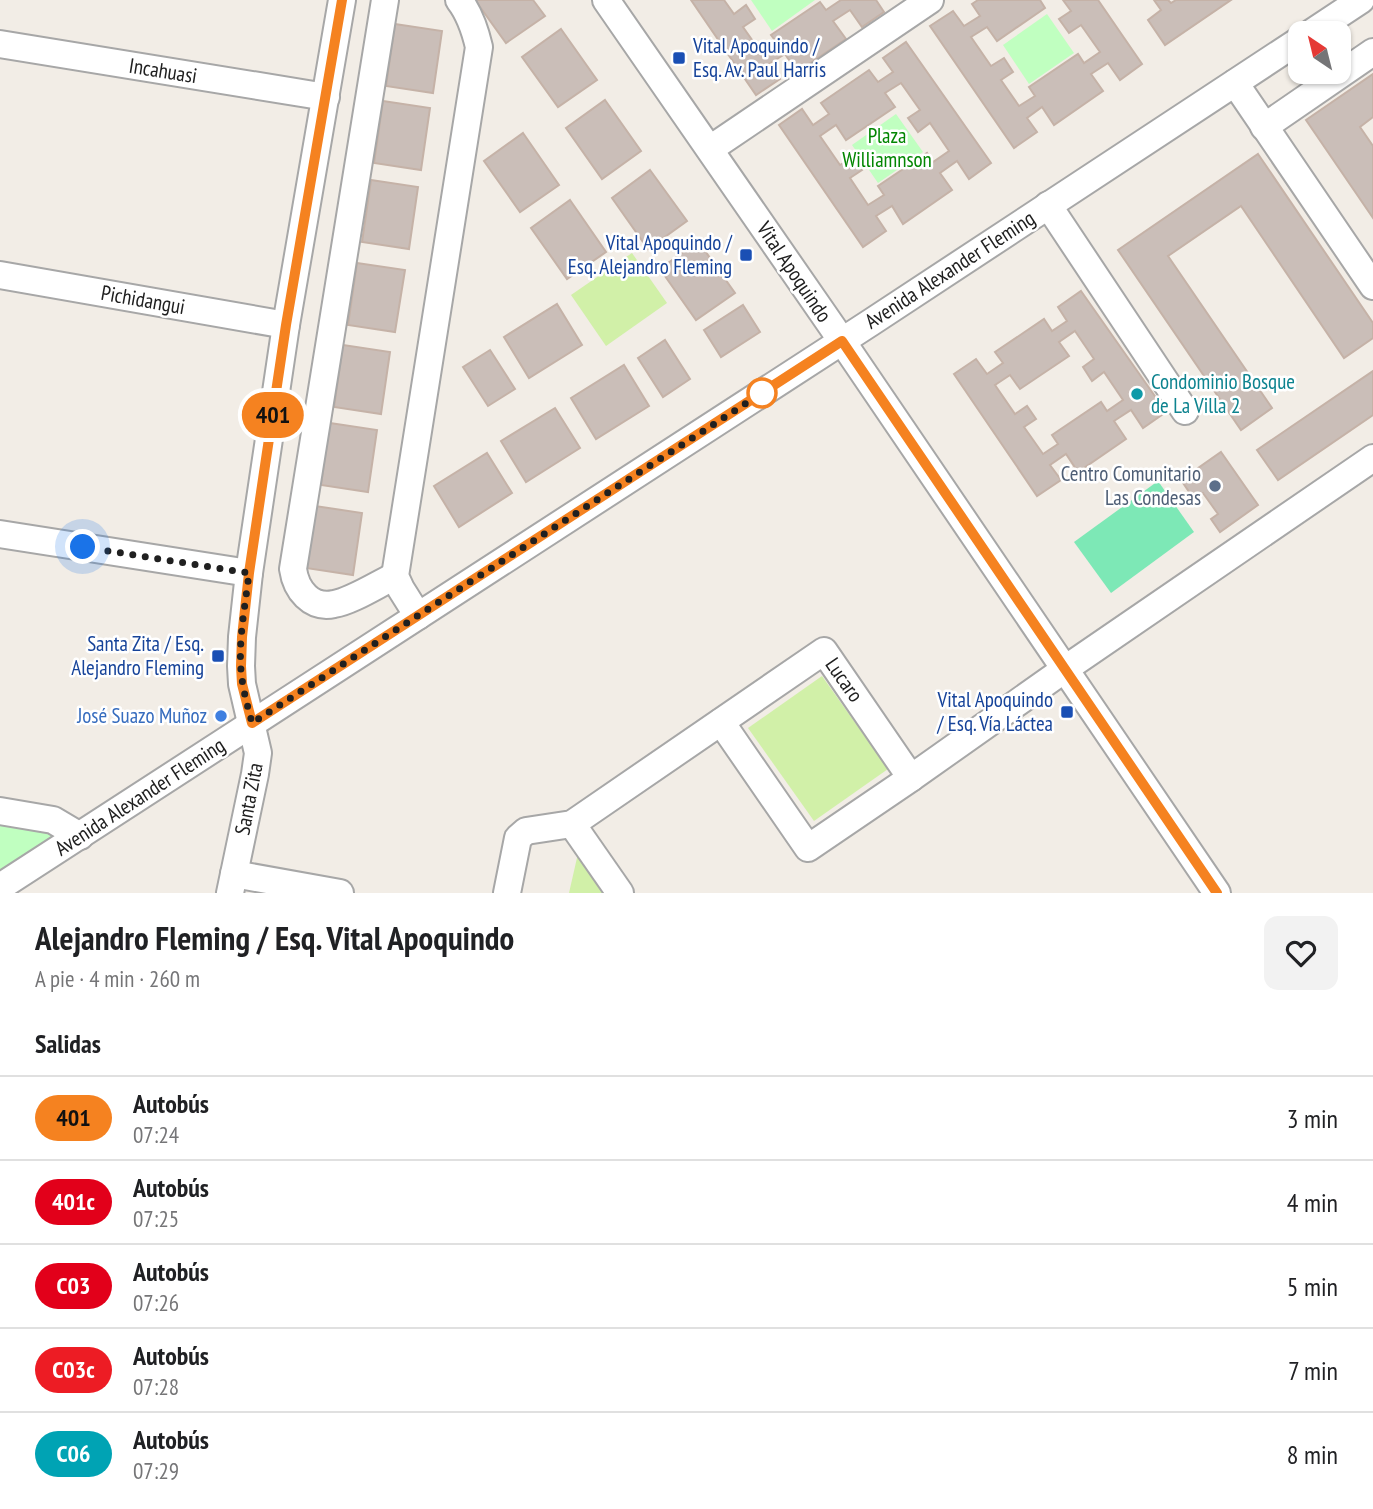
<!DOCTYPE html>
<html lang="es">
<meta charset="utf-8">
<style>
body{margin:0;font-family:"PT Sans Narrow",sans-serif;background:#f2f2f2;color:#202124;height:100vh;display:flex;flex-direction:column;font-size:26px;white-space:nowrap}
*{box-sizing:border-box;margin:0}
p{font-size:23px;color:#757577}
.icon{flex:none;width:38px;height:38px;fill:none;stroke:currentColor;stroke-width:2;stroke-linecap:round;stroke-linejoin:round}
.map{position:relative;height:893px;overflow:hidden}
.sheet{display:flex;flex-direction:column;background:#fff;flex:1}
.sheet>*{flex:none}
.badge{padding:0 14px;border-radius:23px;font-size:24px;line-height:46px}
.needle{width:46px;rotate:325deg}
.fabs{position:absolute;left:1288px;top:21px;display:grid;gap:14px}
.fabs a{display:grid;place-items:center;width:63px;height:63px;border-radius:14px;background:#fff;box-shadow:0 2px 5px #0004;font-size:35px}
.you{position:absolute;width:35px;height:35px;margin:-18px;border:5px solid #fff;border-radius:50%;background:#1a73e8;box-shadow:0 0 0 10px #1a73e833}
.map>.badge{position:absolute;translate:-50% -50%;box-shadow:0 0 0 4px #fff}
h2{padding:0 35px;font-size:26px;line-height:63px}
.round{display:grid;place-items:center;flex:none;width:74px;height:74px;border-radius:14px;background:#f2f2f2}
.summary{display:flex;align-items:center;justify-content:space-between;height:119px;padding:0 35px}
h1{font-size:33px;font-weight:700;line-height:52px}
ul{padding:0;list-style:none}
li{display:flex;align-items:center;gap:21px;height:84px;padding:0 35px;border-top:2px solid #e0e0e0}
li div{flex:1}
li b{display:block;font-size:26px}
li em{font-style:normal}
li .badge{min-width:77px;font-weight:700;text-align:center}
.map>svg:first-child{display:block}
.grass{fill:#d1f0a8}
.park{fill:#c0ffc0}
.pitch{fill:#7de8b6}
.building{fill:#cabeb8;stroke:#c5b2a7;stroke-width:2;fill-rule:evenodd}
.lines{fill:none;stroke-linecap:round;stroke-linejoin:round}
.minor-casing{stroke:#a7a7a7;stroke-width:30}
.minor{stroke:#fff;stroke-width:26}
.line-casing{stroke:#fff;stroke-width:16}
.line{stroke:#f58220;stroke-width:10}
.walk{stroke:#202020;stroke-width:7;stroke-dasharray:0 12.6}
.transit-dot{fill:#1a4fb4;stroke:#fff;stroke-width:2.5}
.stop-dot{fill:#fff;stroke:#f58220;stroke-width:3.5}
.culture-dot{fill:#0f9aa8;stroke:#fff;stroke-width:2.5}
.service-dot{fill:#5c6f8a;stroke:#fff;stroke-width:2.5}
.shop-dot{fill:#3f7fe0;stroke:#fff;stroke-width:2.5}
.labels{text-anchor:middle;stroke-width:5;stroke-linejoin:round;paint-order:stroke}
.transit-label{font-size:21px;fill:#164399;stroke:#fff;text-anchor:end}
.street-label{font-size:21px;fill:#202020;stroke:#fff}
.park-label{font-size:21px;fill:#028602;stroke:#fff}
.culture-label{font-size:21px;fill:#0d838f;stroke:#fff;text-anchor:start}
.service-label{font-size:21px;fill:#4e5e75;stroke:#fff;text-anchor:end}
.shop-label{font-size:21px;fill:#366cbe;stroke:#fff;text-anchor:end}
</style>
<div class="map">
<svg width="1373" height="893" viewBox="0 0 1373 893">
<rect width="100%" height="100%" fill="#f2ede6"/>
<g class="grass">
<polygon points="632,253 667,303 606,346 571,295"/>
<polygon points="822,676 888,769 814,821 748,728"/>
<polygon points="579,849 608,893 569,893"/>
</g>
<g class="park">
<polygon points="751,0 815,0 772,31"/>
<polygon points="1047,14 1074,53 1029,84 1003,45"/>
<polygon points="896,114 923,152 878,183 852,145"/>
<polygon points="0,820 73,832 0,880"/>
</g>
<polygon class="pitch" points="1158,481 1194,532 1111,593 1074,542"/>
<g class="building">
<polygon points="475,0 533,0 545,16 506,43"/>
<polygon points="691,0 724,0 734,14 746,5 755,19 743,27 762,54 777,43 771,35 820,2 826,10 841,0 876,0 884,12 862,27 850,10 833,21 846,39 797,72 785,54 769,64 780,79 756,95"/>
<polygon points="978,0 1040,0 1045,8 997,41 987,27 971,37 991,66 1004,58 1013,72 1001,80 1019,106 1035,96 1029,87 1078,54 1084,63 1100,52 1081,25 1069,33 1059,19 1071,11 1063,0 1098,0 1142,64 1120,80 1108,63 1091,74 1103,91 1054,125 1042,107 1027,118 1037,132 1014,148 930,26 953,11 964,26 980,16 972,4"/>
<polygon points="1154,0 1168,0 1171,3 1176,0 1231,0 1165,45 1148,20 1161,10"/>
<polygon points="395,24 442,31 433,93 386,86"/>
<polygon points="561,29 597,80 558,107 522,57"/>
<path d="M906,42L991,163L969,179L957,161L940,173L952,190L903,224L892,206L876,216L886,231L863,247L779,125L802,109L813,125L829,114L821,103L869,70L878,82L893,72L883,58ZM901,83L920,110L908,118L918,132L930,123L949,151L933,162L927,153L878,186L884,195L868,205L850,178L862,170L853,157L840,165L820,136L836,125L846,140L895,107L885,93Z"/>
<polygon points="1373,74 1373,117 1360,127 1373,146 1373,218 1306,120"/>
<polygon points="605,100 641,151 602,179 566,128"/>
<polygon points="383,101 430,108 421,170 374,163"/>
<polygon points="523,133 559,185 520,212 484,161"/>
<polygon points="1258,154 1373,323 1373,338 1344,358 1241,206 1168,256 1272,408 1241,430 1118,250"/>
<polygon points="650,170 687,221 648,249 612,198"/>
<polygon points="371,180 418,187 409,249 362,242"/>
<polygon points="570,200 606,252 567,279 531,228"/>
<polygon points="698,241 735,293 696,320 660,269"/>
<polygon points="357,263 405,270 395,332 348,325"/>
<path d="M1081,291L1166,412L1143,428L1131,410L1114,421L1126,439L1078,472L1066,454L1050,465L1061,480L1037,496L954,374L976,359L987,374L1003,363L995,352L1044,319L1052,331L1067,321L1058,307ZM1075,331L1094,359L1083,367L1092,381L1104,372L1123,400L1107,411L1101,402L1052,435L1058,444L1043,454L1024,427L1036,419L1027,406L1015,414L995,385L1010,375L1020,389L1069,356L1059,342Z"/>
<polygon points="557,304 582,345 529,378 504,337"/>
<polygon points="743,305 760,332 721,357 704,330"/>
<polygon points="665,340 690,379 663,397 638,358"/>
<polygon points="343,345 390,352 381,414 334,407"/>
<polygon points="490,350 515,389 488,406 463,367"/>
<polygon points="624,365 649,406 596,439 571,398"/>
<polygon points="1373,371 1373,415 1278,480 1257,450"/>
<polygon points="555,408 580,448 526,482 501,441"/>
<polygon points="330,423 377,430 368,492 321,485"/>
<polygon points="1221,452 1258,505 1220,532 1211,519 1218,514 1203,493 1194,499 1181,480"/>
<polygon points="487,453 512,493 459,527 434,486"/>
<polygon points="315,506 362,513 353,575 306,568"/>
</g>
<g class="lines">
<g class="minor-casing">
<g id="minor">
<path d="M385,0L293,569C296,590 311,609 334,604C352,601 378,584 395,576"/>
<polyline points="606,0 831,325 1217,893"/>
<polyline points="1311,33 1361,0"/>
<polyline points="0,44 326,97"/>
<polyline points="1235,83 1373,286"/>
<polyline points="1264,127 1373,52"/>
<polyline points="710,149 930,0"/>
<polyline points="1048,205 1185,411"/>
<polyline points="0,275 286,325"/>
<polyline points="0,534 249,573"/>
<path d="M418,616L401,589L395,576L479,47C475,30 470,14 459,0"/>
<polyline points="721,722 808,848 911,778"/>
<polyline points="0,811 53,820 80,836"/>
<polyline points="572,824 620,893"/>
<polyline points="234,874 340,893"/>
<polyline points="0,887 870,323 1300,40"/>
<polyline points="230,893 255,774 258,753 242,684 241,666 242,637 249,573 286,325 342,0"/>
<polyline points="507,893 518,838 526,831 572,824 824,651 911,778 1065,669 1373,458"/>
</g>
</g>
<use href="#minor" class="minor"/>
</g>
<g class="lines">
<g class="line-casing">
<polyline id="line" points="342,0 286,325 249,573 242,637 241,666 242,684 252,723 842,341 1217,893"/>
</g>
<use href="#line" class="line"/>
<path class="walk" d="M83,547L249,573C245,609 236,649 243,685C245,698 249,711 252,723L762,393"/>
</g>
<g class="transit-dot">
<rect x="672" y="51" width="14" height="14" rx="3.5"/>
<rect x="739" y="248" width="14" height="14" rx="3.5"/>
<rect x="211" y="649" width="14" height="14" rx="3.5"/>
<rect x="1060" y="705" width="14" height="14" rx="3.5"/>
</g>
<circle class="stop-dot" cx="762" cy="393" r="14"/>
<circle class="culture-dot" cx="1137" cy="394" r="7"/>
<circle class="service-dot" cx="1215" cy="486" r="7"/>
<circle class="shop-dot" cx="221" cy="716" r="7"/>
<g class="labels">
<g class="transit-label">
<text x="693" y="53" text-anchor="start">Vital Apoquindo /<tspan x="693" dy="24">Esq. Av. Paul Harris</tspan></text>
<text x="732" y="250">Vital Apoquindo /<tspan x="732" dy="24">Esq. Alejandro Fleming</tspan></text>
<text x="204" y="651">Santa Zita / Esq.<tspan x="204" dy="24">Alejandro Fleming</tspan></text>
<text x="1053" y="707">Vital Apoquindo<tspan x="1053" dy="24">/ Esq. Vía Láctea</tspan></text>
</g>
<g class="street-label">
<text transform="translate(163 71) rotate(9)" y="7">Incahuasi</text>
<text transform="translate(950 270) rotate(-33)" y="7">Avenida Alexander Fleming</text>
<text transform="translate(794 272) rotate(56)" y="7">Vital Apoquindo</text>
<text transform="translate(143 300) rotate(10)" y="7">Pichidangui</text>
<text transform="translate(844 680) rotate(55)" y="7">Lucaro</text>
<text transform="translate(140 797) rotate(-33)" y="7">Avenida Alexander Fleming</text>
<text transform="translate(249 799) rotate(-79)" y="7">Santa Zita</text>
</g>
<g class="park-label">
<text x="887" y="143">Plaza<tspan x="887" dy="24">Williamnson</tspan></text>
</g>
<g class="culture-label">
<text x="1151" y="389">Condominio Bosque<tspan x="1151" dy="24">de La Villa 2</tspan></text>
</g>
<g class="service-label">
<text x="1201" y="481">Centro Comunitario<tspan x="1201" dy="24">Las Condesas</tspan></text>
</g>
<g class="shop-label">
<text x="207" y="723">José Suazo Muñoz</text>
</g>
</g>
</svg>
<div class="fabs">
<a><svg class="needle" viewBox="-14 -14 28 28"><path d="M0-13l5 13h-10z" fill="#e53935"/><path d="M0 13l5-13h-10z" fill="#757577"/></svg></a>
</div>
<div class="you" style="left:83px;top:547px"></div>
<b class="badge" style="left:273px;top:415px;background:#f58220;color:#111">401</b>
</div>
<section class="sheet">
<div class="summary"><div><h1>Alejandro Fleming / Esq. Vital Apoquindo</h1><p>A pie · 4 min · 260 m</p></div><a class="round"><svg class="icon" aria-label="heart" viewBox="0 0 24 24"><path d="M12 20l-8-8c-3-5 5-10 8-4 3-6 11-1 8 4z"/></svg></a></div>
<h2>Salidas</h2>
<ul>
<li><span class="badge" style="background:#f58220;color:#111">401</span><div><b>Autobús</b><p>07:24</p></div><em>3 min</em></li>
<li><span class="badge" style="background:#e2001a;color:#fff">401c</span><div><b>Autobús</b><p>07:25</p></div><em>4 min</em></li>
<li><span class="badge" style="background:#e2001a;color:#fff">C03</span><div><b>Autobús</b><p>07:26</p></div><em>5 min</em></li>
<li><span class="badge" style="background:#ed1c24;color:#fff">C03c</span><div><b>Autobús</b><p>07:28</p></div><em>7 min</em></li>
<li><span class="badge" style="background:#00a3b4;color:#fff">C06</span><div><b>Autobús</b><p>07:29</p></div><em>8 min</em></li>
</ul>
</section>
